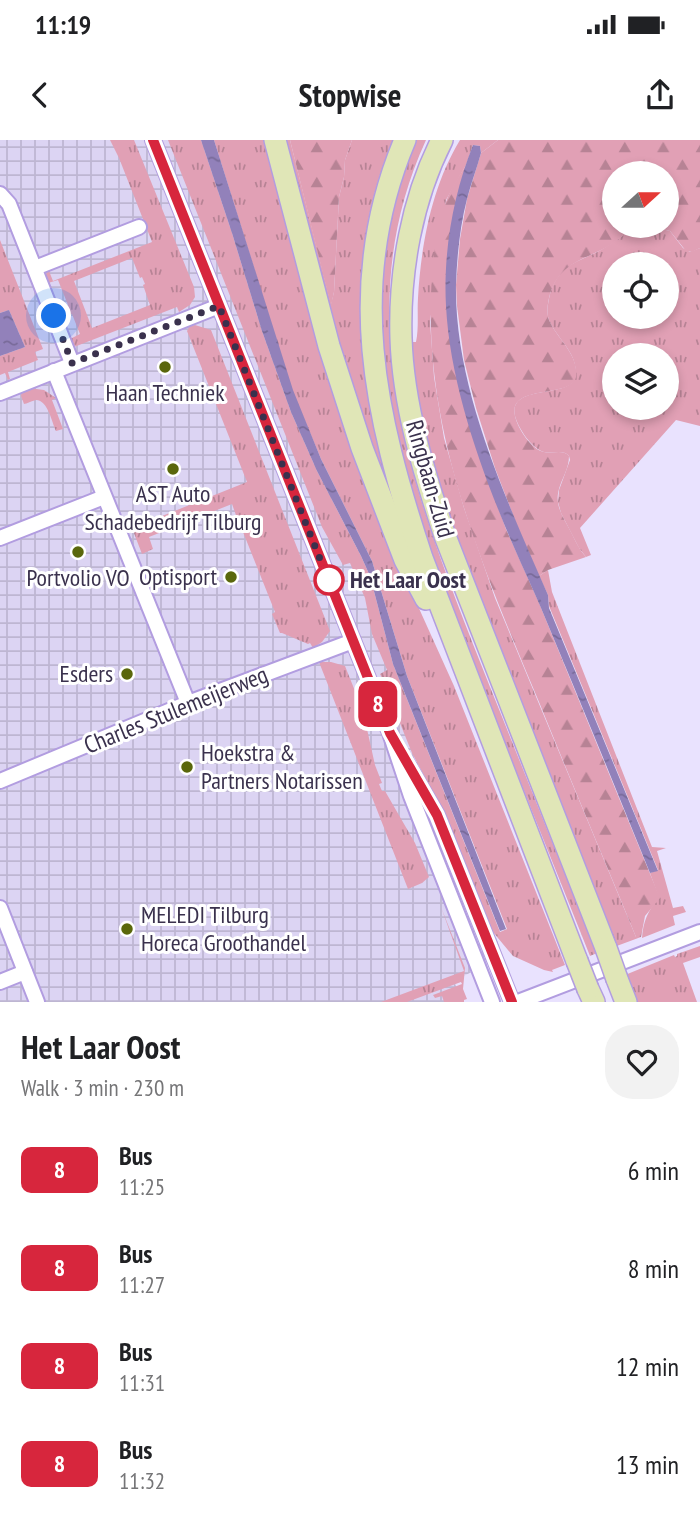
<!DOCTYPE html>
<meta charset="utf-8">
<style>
body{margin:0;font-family:"PT Sans Narrow",sans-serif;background:#f2f2f2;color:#202124;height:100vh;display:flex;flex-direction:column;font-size:26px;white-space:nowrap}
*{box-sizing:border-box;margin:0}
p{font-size:23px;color:#757577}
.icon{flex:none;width:38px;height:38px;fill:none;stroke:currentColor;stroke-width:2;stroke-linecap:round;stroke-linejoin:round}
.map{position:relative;height:862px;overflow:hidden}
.drawer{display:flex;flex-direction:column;background:#fff;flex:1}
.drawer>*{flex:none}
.badge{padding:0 14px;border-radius:10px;font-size:24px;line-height:46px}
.needle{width:46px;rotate:69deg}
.tools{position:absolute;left:602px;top:21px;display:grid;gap:14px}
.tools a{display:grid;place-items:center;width:77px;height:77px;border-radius:50%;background:#fff;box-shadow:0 4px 10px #0003;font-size:35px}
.you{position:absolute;width:35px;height:35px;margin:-18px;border:5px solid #fff;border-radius:50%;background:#1a73e8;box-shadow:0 0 0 10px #1a73e833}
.map>.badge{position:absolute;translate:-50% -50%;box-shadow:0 0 0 4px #fff}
.round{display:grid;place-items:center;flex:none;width:74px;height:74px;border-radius:28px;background:#f2f2f2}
.overview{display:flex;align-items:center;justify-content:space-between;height:119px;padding:0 21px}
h1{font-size:33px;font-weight:600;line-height:52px}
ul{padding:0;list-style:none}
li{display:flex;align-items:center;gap:21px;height:98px;padding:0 21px}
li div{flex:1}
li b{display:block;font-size:26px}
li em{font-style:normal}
li .badge{min-width:77px;font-weight:700;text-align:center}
.status{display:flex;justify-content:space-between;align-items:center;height:49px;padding:0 35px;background:#fff;direction:ltr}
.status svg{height:19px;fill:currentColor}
header{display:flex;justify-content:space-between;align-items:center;height:91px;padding:0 21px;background:#fff;font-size:32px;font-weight:600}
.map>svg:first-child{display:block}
.industrial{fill:url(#industrial-grid)}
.grass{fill:url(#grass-tufts);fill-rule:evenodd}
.forest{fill:url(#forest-firs)}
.water{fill:url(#water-ripples)}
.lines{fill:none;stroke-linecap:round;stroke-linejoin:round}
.street-casing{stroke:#b29de0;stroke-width:18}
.secondary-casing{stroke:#b29de0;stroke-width:24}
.street{stroke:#fff;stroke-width:14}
.secondary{stroke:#e0e6b7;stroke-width:21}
.secondary-bridge-casing{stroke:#b29de0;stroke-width:24;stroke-linecap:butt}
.secondary-bridge{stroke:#e0e6b7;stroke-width:21}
.line-casing{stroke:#fff;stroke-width:16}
.line{stroke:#d7263d;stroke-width:10}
.walk{stroke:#3a314d;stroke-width:7;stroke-dasharray:0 12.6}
.poi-dot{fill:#5a670c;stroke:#fff;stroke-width:2.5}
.stop-dot{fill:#fff;stroke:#d7263d;stroke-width:3.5}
.labels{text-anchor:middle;stroke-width:6;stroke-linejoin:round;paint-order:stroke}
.poi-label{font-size:24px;fill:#3a314d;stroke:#fff}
.street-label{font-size:24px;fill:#3a314d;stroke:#fff}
.stop-label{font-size:24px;font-weight:bold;fill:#3a314d;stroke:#fff;text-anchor:start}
</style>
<div class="status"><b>11:19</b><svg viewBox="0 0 49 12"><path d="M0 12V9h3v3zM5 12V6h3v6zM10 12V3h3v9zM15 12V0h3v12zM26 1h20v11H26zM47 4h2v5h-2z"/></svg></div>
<header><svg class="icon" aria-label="back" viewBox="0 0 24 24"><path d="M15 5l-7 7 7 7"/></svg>Stopwise<svg class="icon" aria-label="share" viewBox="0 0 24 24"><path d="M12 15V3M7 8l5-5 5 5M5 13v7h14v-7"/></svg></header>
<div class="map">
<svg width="700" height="862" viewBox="0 0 700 862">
<defs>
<pattern id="industrial-grid" width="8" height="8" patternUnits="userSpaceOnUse" patternTransform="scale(1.75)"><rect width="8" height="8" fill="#dcd4f3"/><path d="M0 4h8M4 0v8" fill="none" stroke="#beb6d2"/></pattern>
<pattern id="grass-tufts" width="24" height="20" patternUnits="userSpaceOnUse" patternTransform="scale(1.75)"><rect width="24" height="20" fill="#e1a0b5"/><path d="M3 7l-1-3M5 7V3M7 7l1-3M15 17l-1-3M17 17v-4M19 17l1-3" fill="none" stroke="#b78395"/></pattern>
<pattern id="forest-firs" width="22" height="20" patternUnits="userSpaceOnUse" patternTransform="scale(1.75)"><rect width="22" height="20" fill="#e1a0b5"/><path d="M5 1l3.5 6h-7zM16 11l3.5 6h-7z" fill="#b78395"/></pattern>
<pattern id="water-ripples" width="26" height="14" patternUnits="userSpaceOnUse" patternTransform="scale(1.75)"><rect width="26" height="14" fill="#9281ba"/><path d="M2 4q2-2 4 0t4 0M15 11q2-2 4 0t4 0" fill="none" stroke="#786a99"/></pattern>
</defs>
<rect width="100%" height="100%" fill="#e9e2fe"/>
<polygon class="industrial" points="0,0 204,0 356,425 503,816 454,841 462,862 0,862"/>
<g class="grass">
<path d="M110,0H134L194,147L195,157L190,165L179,172L177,167L74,207L70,199L80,194L72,174L62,178L58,169L68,165L58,140L48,143C46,138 44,134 49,131L53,141L152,102L119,18ZM132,118L140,138L142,137L145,144L143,145L150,165L92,188L74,141Z"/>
<polygon points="168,0 201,0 232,93 262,191 291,272 317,331 361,416 370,436 393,524 500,792 507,789 407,536 372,421 321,319 292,250 214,0 269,0 408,444 454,546 565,825 552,830 553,832 544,830 513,816 493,792 446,677 412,613 381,536 380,534 387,530 372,494 365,458 350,423 343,425 322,387"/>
<path d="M282,0H290L331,164L334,152L339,57L344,37L345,20L352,0H393C339,126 361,252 399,379L362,286Z"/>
<path d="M417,0H426C341,185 421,372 490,547C526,636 561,725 597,813L590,816C555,728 519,639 484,550C414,373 335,188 417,0Z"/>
<path d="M460,0H498L481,13L480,6L473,5L466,25L446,60L430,182L434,237L444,298L464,368L495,458L636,797H641L614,807L438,348L415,248L411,202H416C419,187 417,172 418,158C421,104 432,46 460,0Z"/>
<path d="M641,86H650L670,91L683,108L690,112L700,108V286L676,280L580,388L591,415L586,417L579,408L561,373L558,362L559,350L570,320L569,316C563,309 553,314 544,312C532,309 518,288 515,276C508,243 571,259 575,237C580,215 557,199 549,180C546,172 548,163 550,154C560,120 584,122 609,105C620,98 628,90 641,86ZM614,124H667V177H614ZM614,215H667V268H614Z"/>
<polygon points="0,100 43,209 35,212 38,220 8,232 10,239 8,240 5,233 0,235 0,216 25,207 9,170 0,173"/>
<polygon points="195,185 211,190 330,491 322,502 313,508 310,503 308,504 282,493 280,493 272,474 275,472 243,392 244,391 240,378 237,378 232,364 149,397 153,409 142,414 132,388 247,342 187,191 190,186"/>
<path d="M29,248L44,250L56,258L52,260L63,289L56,291C52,283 48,260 36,260C34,260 26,264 24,264L21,256L22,251Z"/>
<path d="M548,430L552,452L652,707L666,708L657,711L673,768L683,766L686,772L673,776L675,785L642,798C643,782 648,770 659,758L650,733L658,730L549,466L548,455L539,436Z"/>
<polygon points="319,522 331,522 345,526 363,571 375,625 382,643 379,644 382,651 385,651 415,703 429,737 422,743 408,749"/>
<polygon points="441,767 465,828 463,849 467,859 464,860 464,862 444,862 442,856 435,858 433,855 462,844 461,842 407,862 381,862 464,831"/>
<polygon points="700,806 700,817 683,823 697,862 635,862 625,835 674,815 675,817 677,816 677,814"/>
</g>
<g class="forest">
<polygon points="290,0 352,0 345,20 344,37 339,57 334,152 331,166"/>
<path d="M498,0H700V108L692,112L686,111L670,91L650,86H667V33H614V86H641C627,90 618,101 605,108C580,121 560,124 550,154C548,162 546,171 549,180C557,199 579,214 576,237C572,259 508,243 515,276C518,289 531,309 544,312C553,314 563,309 569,316C569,329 562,338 559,349C554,366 564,378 571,392C576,402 579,409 586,417L548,430L539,436L518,388L495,328L476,268L464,220L457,166L456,145L460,99L467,59L481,13Z"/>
<path d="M466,25L455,69L446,139L479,316L506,389L539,463L660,758L645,776L641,797H636C604,719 571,641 539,562C485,433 426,299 431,156C432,125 435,92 446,62C450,49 459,37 466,25Z"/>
</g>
<g class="water">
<polygon points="201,0 214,0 293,250 321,319 372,421 407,536 506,789 500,791 393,524 370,436 361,416 317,331 291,272 262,191 232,93"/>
<path d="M473,5L480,6L481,13C477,28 471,43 467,59C460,86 457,116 456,144C454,248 507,361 548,455L549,468L658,731L650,733C614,644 578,556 541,468C532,447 522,426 513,405C482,333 450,245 446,166C443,113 453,55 473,5Z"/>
<polygon points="9,170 25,207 0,216 0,173"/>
</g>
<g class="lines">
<g class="street-casing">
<g id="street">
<polyline points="153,0 390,593 411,656 492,862"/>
<polyline points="0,54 9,64 72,223"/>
<polyline points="35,128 139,87"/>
<polyline points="54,231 188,563"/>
<polyline points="0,253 219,166"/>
<polyline points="0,398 104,357"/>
<polyline points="406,622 437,675 512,862"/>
<polyline points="0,641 188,563 353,501"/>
<polyline points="0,768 37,862"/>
<polyline points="0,842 25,832"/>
<polyline points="518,862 700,792"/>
</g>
</g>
<g class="secondary-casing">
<g id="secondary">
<polyline points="275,0 329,206 362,308 405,420 426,459"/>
<path d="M405,0C344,144 375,276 422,418L577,821"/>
<path d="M442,0C412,59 399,131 401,198C403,265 424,333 445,396L606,808"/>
<polyline points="617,839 626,862"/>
<polyline points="588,849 594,862"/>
</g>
</g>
<use href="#street" class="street"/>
<use href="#secondary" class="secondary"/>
<g class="secondary-bridge-casing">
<g id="secondary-bridge">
<polyline points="606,808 617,839"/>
<polyline points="577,821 588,849"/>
</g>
</g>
<use href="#secondary-bridge" class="secondary-bridge"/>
</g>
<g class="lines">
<g class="line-casing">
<polyline id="line" points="153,0 390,593 437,675 512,862"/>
</g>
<use href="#line" class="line"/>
<polyline class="walk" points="54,176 72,223 219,166 332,449 329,440"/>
</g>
<g class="poi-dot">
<circle cx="165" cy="227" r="7"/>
<circle cx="173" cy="329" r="7"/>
<circle cx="78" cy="412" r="7"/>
<circle cx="231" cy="437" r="7"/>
<circle cx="127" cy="534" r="7"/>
<circle cx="187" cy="627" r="7"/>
<circle cx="127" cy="789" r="7"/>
</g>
<circle class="stop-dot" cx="329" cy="440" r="14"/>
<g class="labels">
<g class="poi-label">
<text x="165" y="261">Haan Techniek</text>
<text x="173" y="362">AST Auto<tspan x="173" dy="28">Schadebedrijf Tilburg</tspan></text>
<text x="217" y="445" text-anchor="end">Optisport</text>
<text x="78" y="446">Portvolio VO</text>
<text x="113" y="542" text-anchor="end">Esders</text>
<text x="201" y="621" text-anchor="start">Hoekstra &amp;<tspan x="201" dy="28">Partners Notarissen</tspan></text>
<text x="141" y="783" text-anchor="start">MELEDI Tilburg<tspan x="141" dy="28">Horeca Groothandel</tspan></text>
</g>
<g class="street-label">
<text transform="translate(430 339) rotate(74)" y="8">Ringbaan-Zuid</text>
<text transform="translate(176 570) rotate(-22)" y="8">Charles Stulemeijerweg</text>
</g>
<g class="stop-label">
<text x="350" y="448">Het Laar Oost</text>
</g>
</g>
</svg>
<div class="tools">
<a><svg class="needle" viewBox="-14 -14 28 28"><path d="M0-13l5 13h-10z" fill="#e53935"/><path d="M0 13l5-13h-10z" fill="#757577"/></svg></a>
<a><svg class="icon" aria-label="locate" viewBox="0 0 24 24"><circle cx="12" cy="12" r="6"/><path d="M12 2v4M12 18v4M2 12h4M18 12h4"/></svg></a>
<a><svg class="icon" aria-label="layers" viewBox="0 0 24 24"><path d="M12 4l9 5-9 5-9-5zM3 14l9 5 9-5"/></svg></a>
</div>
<div class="you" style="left:54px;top:176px"></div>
<b class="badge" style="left:378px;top:564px;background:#d7263d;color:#fff">8</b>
</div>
<section class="drawer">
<div class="overview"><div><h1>Het Laar Oost</h1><p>Walk · 3 min · 230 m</p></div><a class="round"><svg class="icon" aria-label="heart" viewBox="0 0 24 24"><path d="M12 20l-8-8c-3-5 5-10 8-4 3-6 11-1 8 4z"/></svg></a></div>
<ul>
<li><span class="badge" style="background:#d7263d;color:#fff">8</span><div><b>Bus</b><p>11:25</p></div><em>6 min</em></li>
<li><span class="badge" style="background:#d7263d;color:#fff">8</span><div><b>Bus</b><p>11:27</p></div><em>8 min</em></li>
<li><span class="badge" style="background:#d7263d;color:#fff">8</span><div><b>Bus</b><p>11:31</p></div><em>12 min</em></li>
<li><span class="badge" style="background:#d7263d;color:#fff">8</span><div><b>Bus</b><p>11:32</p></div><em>13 min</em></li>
</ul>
</section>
